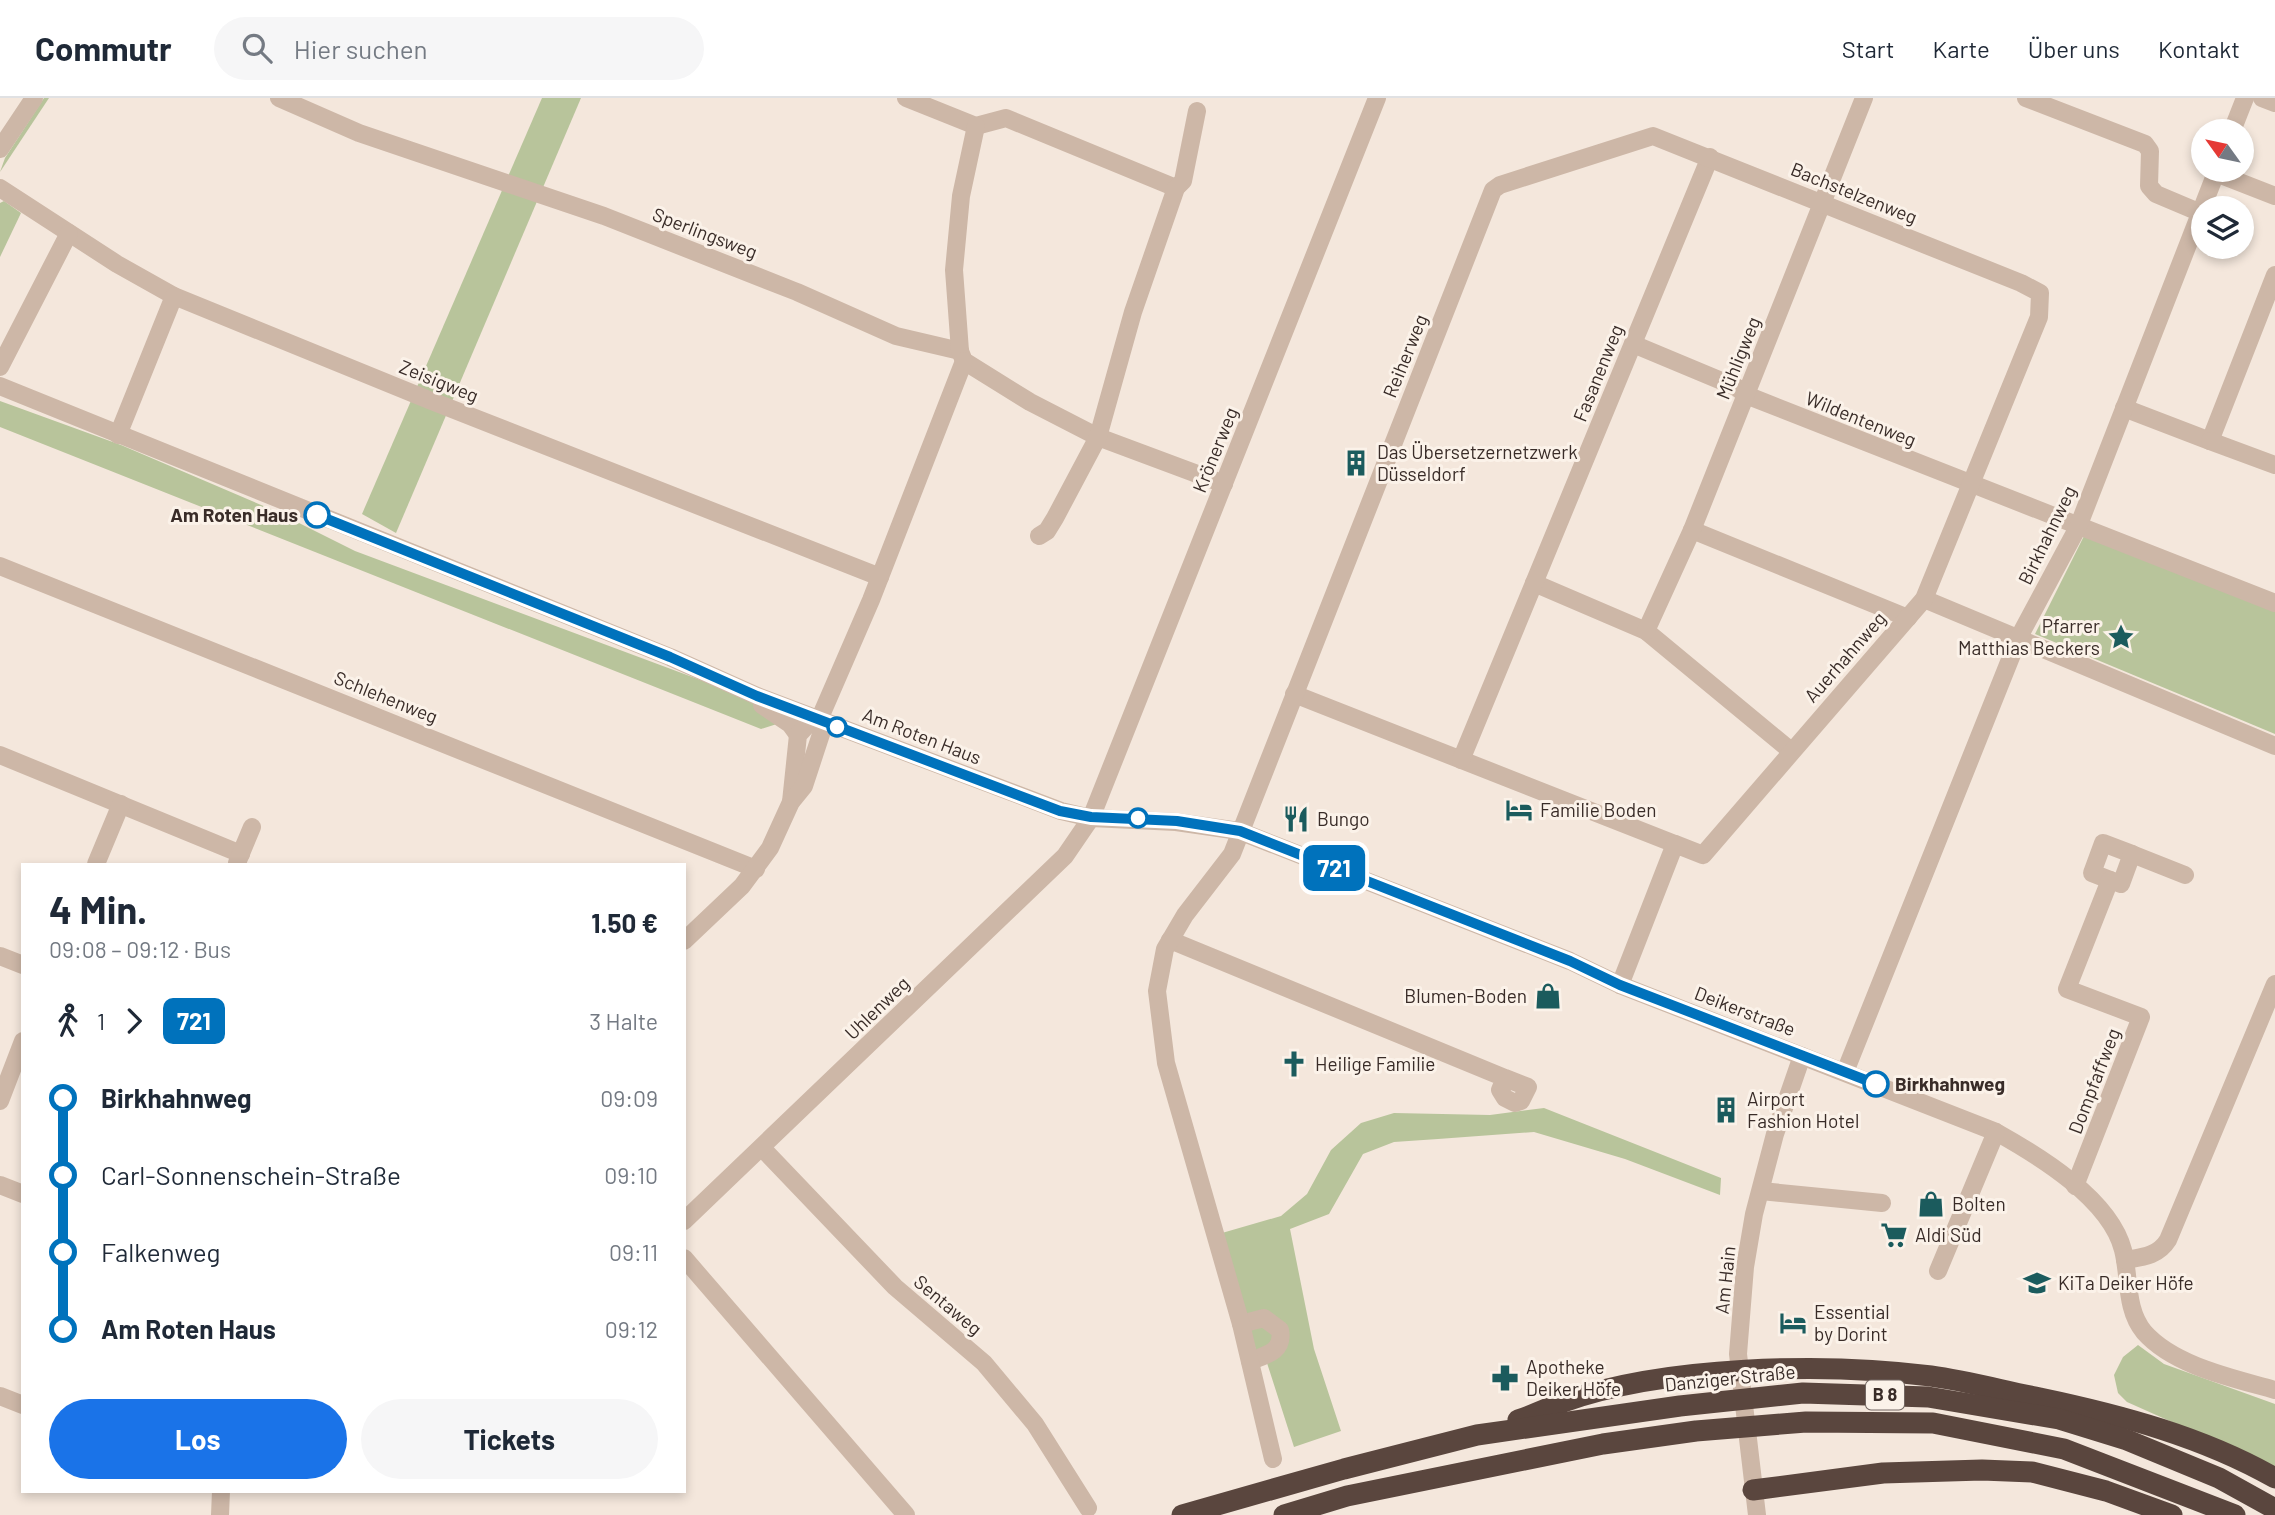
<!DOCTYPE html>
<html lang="de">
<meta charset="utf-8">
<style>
body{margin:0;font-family:Barlow,sans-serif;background:#f6f6f7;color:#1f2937;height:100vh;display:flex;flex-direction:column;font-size:26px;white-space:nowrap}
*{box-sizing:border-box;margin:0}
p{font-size:23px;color:#747a83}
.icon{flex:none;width:38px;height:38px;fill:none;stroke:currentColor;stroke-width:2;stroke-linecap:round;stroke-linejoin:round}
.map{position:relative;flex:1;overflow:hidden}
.panel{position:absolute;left:21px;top:765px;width:665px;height:630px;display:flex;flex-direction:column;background:#fff;border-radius:0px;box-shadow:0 4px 10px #0003}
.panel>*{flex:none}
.badge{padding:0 14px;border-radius:10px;font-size:24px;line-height:46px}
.needle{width:46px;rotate:303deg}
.buttons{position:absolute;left:2191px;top:21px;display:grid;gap:14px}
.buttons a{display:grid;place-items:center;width:63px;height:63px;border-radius:50%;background:#fff;box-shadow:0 4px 10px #0003;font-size:35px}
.map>.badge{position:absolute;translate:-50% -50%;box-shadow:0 0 0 4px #fff}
.legs{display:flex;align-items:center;gap:10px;height:77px;padding:0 28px;font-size:23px}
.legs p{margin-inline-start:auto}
.summary{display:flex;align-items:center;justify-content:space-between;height:119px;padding:0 28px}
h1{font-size:38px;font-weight:700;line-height:52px}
.action{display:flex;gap:14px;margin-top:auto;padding:14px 28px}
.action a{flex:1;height:80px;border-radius:42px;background:#1a73e8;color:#fff;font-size:28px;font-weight:700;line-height:80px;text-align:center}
.action a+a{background:#f6f6f7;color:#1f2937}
ul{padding:0 28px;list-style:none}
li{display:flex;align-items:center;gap:24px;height:77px;font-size:26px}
li i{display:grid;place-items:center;width:10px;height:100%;margin:0 9px;background:currentColor}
li i::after{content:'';width:18px;height:18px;margin:-9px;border:5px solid;border-radius:50%;background:#fff}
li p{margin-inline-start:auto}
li:first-child i{background:linear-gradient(#0000 50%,currentColor 0)}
li:last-child i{background:linear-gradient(currentColor 50%,#0000 0)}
header{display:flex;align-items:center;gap:42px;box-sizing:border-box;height:98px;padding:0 35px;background:#fff;border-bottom:2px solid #e0e1e3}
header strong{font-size:33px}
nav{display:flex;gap:38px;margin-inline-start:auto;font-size:24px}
.search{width:490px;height:63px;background:#f6f6f7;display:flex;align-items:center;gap:18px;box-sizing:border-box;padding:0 24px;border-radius:38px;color:#747a83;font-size:26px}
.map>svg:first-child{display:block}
.green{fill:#b8c49b}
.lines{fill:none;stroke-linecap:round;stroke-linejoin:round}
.minor{stroke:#cdb7a7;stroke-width:18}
.highway{stroke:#5a463e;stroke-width:21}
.line-1-casing{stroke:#fff;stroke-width:16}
.line-1{stroke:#0072bc;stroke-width:10}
.stop-1-dot{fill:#fff;stroke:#0072bc;stroke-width:3.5}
.labels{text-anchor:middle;stroke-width:6;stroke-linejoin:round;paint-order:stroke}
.shield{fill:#fbf2e9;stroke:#736762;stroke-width:2}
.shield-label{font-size:18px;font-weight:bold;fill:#392c28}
.street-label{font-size:19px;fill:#392c28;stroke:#fbf2e9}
.poi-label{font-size:19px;fill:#392c28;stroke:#fbf2e9;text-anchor:start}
.stop-label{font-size:19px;font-weight:bold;fill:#392c28;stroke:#fbf2e9;text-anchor:end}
</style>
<header>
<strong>Commutr</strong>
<div class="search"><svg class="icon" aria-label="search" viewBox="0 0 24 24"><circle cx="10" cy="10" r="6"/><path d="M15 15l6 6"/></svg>Hier suchen</div>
<nav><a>Start</a><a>Karte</a><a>Über uns</a><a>Kontakt</a></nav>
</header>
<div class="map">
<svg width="2275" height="1417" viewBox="0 0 2275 1417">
<rect width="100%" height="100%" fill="#f4e7dc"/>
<g class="green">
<polygon points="44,0 49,0 0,74 5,60"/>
<polygon points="542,0 581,0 396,435 362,416"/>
<polygon points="4,103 21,115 0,159 0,105"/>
<polygon points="0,303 121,347 273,412 355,453 746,599 780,625 761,631 0,329"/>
<polygon points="2084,438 2275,513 2275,636 2035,536"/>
<polygon points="1544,1010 1721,1080 1720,1097 1625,1061 1534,1034 1438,1041 1394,1044 1363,1056 1329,1116 1290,1131 1314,1251 1341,1333 1294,1349 1267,1265 1260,1266 1222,1135 1281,1118 1307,1096 1331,1052 1361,1025 1394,1015 1490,1017"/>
<polygon points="2138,1247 2164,1266 2275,1306 2275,1370 2127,1304 2118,1295 2114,1277 2123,1259"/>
</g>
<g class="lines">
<g class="minor">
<polyline points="279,0 359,35 604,118 797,194 896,238 960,253"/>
<polyline points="906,0 976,28 1006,20 1176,90"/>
<polyline points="2026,0 2145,46 2150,53 2149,88 2156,96 2201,115"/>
<polyline points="2262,0 2275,5"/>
<polyline points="976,28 961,98 954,172 960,253 964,263 1030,304 1098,339 1224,386"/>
<polyline points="2232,33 2245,0"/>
<polyline points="0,51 34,0"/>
<polyline points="2216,75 2275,98"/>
<polyline points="0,90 117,166 174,198 429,302 880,479"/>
<polyline points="1633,246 1736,289 1746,297 2275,505"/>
<polyline points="0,269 69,135"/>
<path d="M0,288L670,559L757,598L1061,713L1091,720L1176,724L1239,733L1570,863L1620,887L1996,1034C2039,1058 2110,1101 2123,1152C2130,1179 2125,1211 2144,1234C2174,1268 2233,1280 2275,1292"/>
<polyline points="2124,310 2210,343 2275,177"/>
<polyline points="118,337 174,198"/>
<polyline points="2210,343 2275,367"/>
<polyline points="1692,432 1908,520"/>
<polyline points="1039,438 1047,433 1055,420 1098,339 1133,214 1176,90 1183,83 1197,13"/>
<polyline points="0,468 756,771"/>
<polyline points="1534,485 1646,533 1791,653"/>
<polyline points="1924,501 2275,648"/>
<polyline points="1646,533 1692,432 1864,0"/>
<polyline points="1294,596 1675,746"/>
<polyline points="762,607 790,626 798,637"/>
<polyline points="819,622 871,502 964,263"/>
<polyline points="0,657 241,756"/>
<polyline points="1461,662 1710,59"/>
<polyline points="791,704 798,637 814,620"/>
<polyline points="237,765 252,729"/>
<polyline points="96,766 121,706"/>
<polyline points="2110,782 2092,775 2103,745 2132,756"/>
<polyline points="1170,842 1505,980 1500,992 1505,1000 1515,1005 1521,1003 1528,989 1505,980"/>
<polyline points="684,843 742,788 770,750 791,704 804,688 825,624"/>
<polyline points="0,858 23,867"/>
<polyline points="1845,974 2019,539 2078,429 2217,72"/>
<polyline points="0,1003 23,943"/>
<polyline points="762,1050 895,1189 984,1265 1035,1326 1088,1410"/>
<polyline points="0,1087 23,1096"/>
<polyline points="2075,1088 2141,919 2067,891 2110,782 2121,786 2132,756 2185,777"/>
<polyline points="1761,1093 1882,1105"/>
<polyline points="684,1123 1065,758 1091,720 1377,0"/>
<polyline points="684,1160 906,1417"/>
<path d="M2125,1162C2143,1159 2158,1158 2168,1142L2275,886"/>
<polyline points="1938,1173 1996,1034"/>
<path d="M1241,1226L1264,1220L1280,1232C1284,1253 1267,1257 1250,1263"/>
<polyline points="0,1298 23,1307"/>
<polyline points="1273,1361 1241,1226 1166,965 1157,893 1165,851 1185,817 1232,756 1493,92 1500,87 1653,38 2021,185 2040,195 2039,219 1924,501 1703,757 1675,746 1620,887"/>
<polyline points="220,1417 221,1393"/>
<polyline points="1757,1417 1738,1256 1745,1169 1754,1116 1775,1036 1802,958"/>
</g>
<g class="highway">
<path d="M1518,1322C1533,1317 1548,1310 1563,1304C1664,1268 1825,1264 1931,1278C1967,1283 2004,1293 2040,1300C2121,1317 2203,1339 2275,1380"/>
<polyline points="1753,1392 1883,1375 1982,1372 2032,1374 2106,1393 2172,1417"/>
<polyline points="1182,1417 1344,1371 1477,1337 1680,1308 1803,1295 1928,1299 2059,1321 2127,1342 2219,1380 2275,1411"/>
<polyline points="1284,1417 1347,1398 1603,1346 1696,1333 1806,1324 1933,1325 2064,1351 2235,1417"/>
</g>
</g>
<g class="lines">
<g class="line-1-casing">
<polyline id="line-1" points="317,417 670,559 757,598 1060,713 1091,719 1177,723 1240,733 1570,863 1620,887 1876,986"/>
</g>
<use href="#line-1" class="line-1"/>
</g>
<defs>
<g id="building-bare" transform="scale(2.1)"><path d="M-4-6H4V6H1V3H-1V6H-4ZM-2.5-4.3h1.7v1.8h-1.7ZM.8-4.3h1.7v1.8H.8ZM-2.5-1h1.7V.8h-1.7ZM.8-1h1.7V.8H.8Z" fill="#1b5b5d" stroke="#fbf2e9" stroke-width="2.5" paint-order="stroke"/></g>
<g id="sight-bare" transform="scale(2.1)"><path d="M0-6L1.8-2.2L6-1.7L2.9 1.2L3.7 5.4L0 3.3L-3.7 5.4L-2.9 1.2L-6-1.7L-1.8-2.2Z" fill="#1b5b5d" stroke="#fbf2e9" stroke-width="2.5" paint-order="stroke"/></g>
<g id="hotel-bare" transform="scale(2.1)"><path d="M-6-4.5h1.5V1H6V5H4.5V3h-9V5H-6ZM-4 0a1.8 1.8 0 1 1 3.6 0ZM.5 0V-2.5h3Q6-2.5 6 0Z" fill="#1b5b5d" stroke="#fbf2e9" stroke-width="2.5" paint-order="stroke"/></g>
<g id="restaurant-bare" transform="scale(2.1)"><path d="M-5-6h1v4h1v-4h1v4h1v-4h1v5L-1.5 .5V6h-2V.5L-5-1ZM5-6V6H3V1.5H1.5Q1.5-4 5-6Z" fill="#1b5b5d" stroke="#fbf2e9" stroke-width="2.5" paint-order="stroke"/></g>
<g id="shop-bare" transform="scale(2.1)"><path d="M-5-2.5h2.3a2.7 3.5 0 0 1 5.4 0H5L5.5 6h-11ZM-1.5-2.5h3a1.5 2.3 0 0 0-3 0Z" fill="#1b5b5d" stroke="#fbf2e9" stroke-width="2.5" paint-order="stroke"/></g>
<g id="church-bare" transform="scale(2.1)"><path d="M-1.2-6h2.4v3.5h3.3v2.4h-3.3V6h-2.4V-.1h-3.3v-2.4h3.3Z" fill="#1b5b5d" stroke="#fbf2e9" stroke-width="2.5" paint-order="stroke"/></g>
<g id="supermarket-bare" transform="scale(2.1)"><path d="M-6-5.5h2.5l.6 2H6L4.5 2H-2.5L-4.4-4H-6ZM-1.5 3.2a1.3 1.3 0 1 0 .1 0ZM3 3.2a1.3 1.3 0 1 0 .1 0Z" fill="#1b5b5d" stroke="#fbf2e9" stroke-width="2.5" paint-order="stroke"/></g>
<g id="school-bare" transform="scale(2.1)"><path d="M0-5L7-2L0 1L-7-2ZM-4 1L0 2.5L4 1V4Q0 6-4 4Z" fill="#1b5b5d" stroke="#fbf2e9" stroke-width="2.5" paint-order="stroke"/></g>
<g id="pharmacy-bare" transform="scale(2.1)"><path d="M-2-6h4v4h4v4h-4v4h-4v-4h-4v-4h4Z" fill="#1b5b5d" stroke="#fbf2e9" stroke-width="2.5" paint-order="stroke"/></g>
</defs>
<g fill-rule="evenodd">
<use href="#building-bare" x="1356" y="365"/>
<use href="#sight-bare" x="2121" y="539"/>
<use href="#hotel-bare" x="1519" y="712"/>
<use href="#restaurant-bare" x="1296" y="721"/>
<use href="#shop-bare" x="1548" y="898"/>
<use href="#church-bare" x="1294" y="966"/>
<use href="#building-bare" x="1726" y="1012"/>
<use href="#shop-bare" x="1931" y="1106"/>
<use href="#supermarket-bare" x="1894" y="1137"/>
<use href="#school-bare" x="2037" y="1185"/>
<use href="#hotel-bare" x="1793" y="1225"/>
<use href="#pharmacy-bare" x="1505" y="1280"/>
</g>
<g class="stop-1-dot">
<circle cx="317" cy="417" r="12"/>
<circle cx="837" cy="629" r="9"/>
<circle cx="1138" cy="720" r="9"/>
<circle cx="1876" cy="986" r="12"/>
</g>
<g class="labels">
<rect class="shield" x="1866" y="1282.5" width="38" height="29" rx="5"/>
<g class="shield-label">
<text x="1885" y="1303">B 8</text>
</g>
<g class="street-label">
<text transform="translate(1854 95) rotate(22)" y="7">Bachstelzenweg</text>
<text transform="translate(705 135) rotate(21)" y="7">Sperlingsweg</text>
<text transform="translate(1405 258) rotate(-68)" y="7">Reiherweg</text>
<text transform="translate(1738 260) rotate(-68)" y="7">Mühligweg</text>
<text transform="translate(1598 275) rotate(-68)" y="7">Fasanenweg</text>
<text transform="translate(439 283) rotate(22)" y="7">Zeisigweg</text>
<text transform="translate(1861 321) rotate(22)" y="7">Wildentenweg</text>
<text transform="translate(1215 352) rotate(-68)" y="7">Krönerweg</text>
<text transform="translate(2047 437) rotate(-64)" y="7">Birkhahnweg</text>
<text transform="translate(1845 559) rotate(-49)" y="7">Auerhahnweg</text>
<text transform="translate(386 599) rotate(22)" y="7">Schlehenweg</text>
<text transform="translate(922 638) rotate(21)" y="7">Am Roten Haus</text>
<text transform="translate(877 910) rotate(-44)" y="7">Uhlenweg</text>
<text transform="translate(1745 913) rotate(21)" y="7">Deikerstraße</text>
<text transform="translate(2094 983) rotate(-69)" y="7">Dompfaffweg</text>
<text transform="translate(1725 1182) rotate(-84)" y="7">Am Hain</text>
<text transform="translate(948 1207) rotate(40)" y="7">Sentaweg</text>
<text transform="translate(1730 1280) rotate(-6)" y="7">Danziger Straße</text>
</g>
<g class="poi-label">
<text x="1377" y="361">Das Übersetzernetzwerk<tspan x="1377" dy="22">Düsseldorf</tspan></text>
<text x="2100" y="535" text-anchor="end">Pfarrer<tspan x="2100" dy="22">Matthias Beckers</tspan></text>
<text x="1540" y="719">Familie Boden</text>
<text x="1317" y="728">Bungo</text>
<text x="1527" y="905" text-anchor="end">Blumen-Boden</text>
<text x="1315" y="973">Heilige Familie</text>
<text x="1747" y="1008">Airport<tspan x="1747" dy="22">Fashion Hotel</tspan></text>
<text x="1952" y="1113">Bolten</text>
<text x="1915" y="1144">Aldi Süd</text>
<text x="2058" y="1192">KiTa Deiker Höfe</text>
<text x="1814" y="1221">Essential<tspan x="1814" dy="22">by Dorint</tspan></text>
<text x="1526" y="1276">Apotheke<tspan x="1526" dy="22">Deiker Höfe</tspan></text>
</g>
<g class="stop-label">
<text x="298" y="424">Am Roten Haus</text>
<text x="1895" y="993" text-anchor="start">Birkhahnweg</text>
</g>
</g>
</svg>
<div class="buttons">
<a><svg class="needle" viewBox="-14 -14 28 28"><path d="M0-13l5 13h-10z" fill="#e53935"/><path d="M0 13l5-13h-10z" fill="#747a83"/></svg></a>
<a><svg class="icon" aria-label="layers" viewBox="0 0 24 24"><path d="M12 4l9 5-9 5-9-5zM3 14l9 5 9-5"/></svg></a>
</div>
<b class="badge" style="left:1334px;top:770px;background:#0072bc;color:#fff">721</b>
<section class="panel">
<div class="summary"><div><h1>4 Min.</h1><p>09:08 – 09:12 · Bus</p></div><b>1.50 €</b></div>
<div class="legs"><svg class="icon" aria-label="walk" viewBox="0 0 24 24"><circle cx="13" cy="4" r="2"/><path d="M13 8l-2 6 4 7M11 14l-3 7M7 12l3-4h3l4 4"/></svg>1<svg class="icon" aria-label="forward" viewBox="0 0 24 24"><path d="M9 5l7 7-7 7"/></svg><b class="badge" style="background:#0072bc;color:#fff">721</b><p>3 Halte</p></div>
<ul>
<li><i style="color:#0072bc"></i><b>Birkhahnweg</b><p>09:09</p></li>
<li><i style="color:#0072bc"></i><span>Carl-Sonnenschein-Straße</span><p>09:10</p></li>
<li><i style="color:#0072bc"></i><span>Falkenweg</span><p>09:11</p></li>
<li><i style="color:#0072bc"></i><b>Am Roten Haus</b><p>09:12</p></li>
</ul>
<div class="action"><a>Los</a><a>Tickets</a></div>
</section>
</div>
